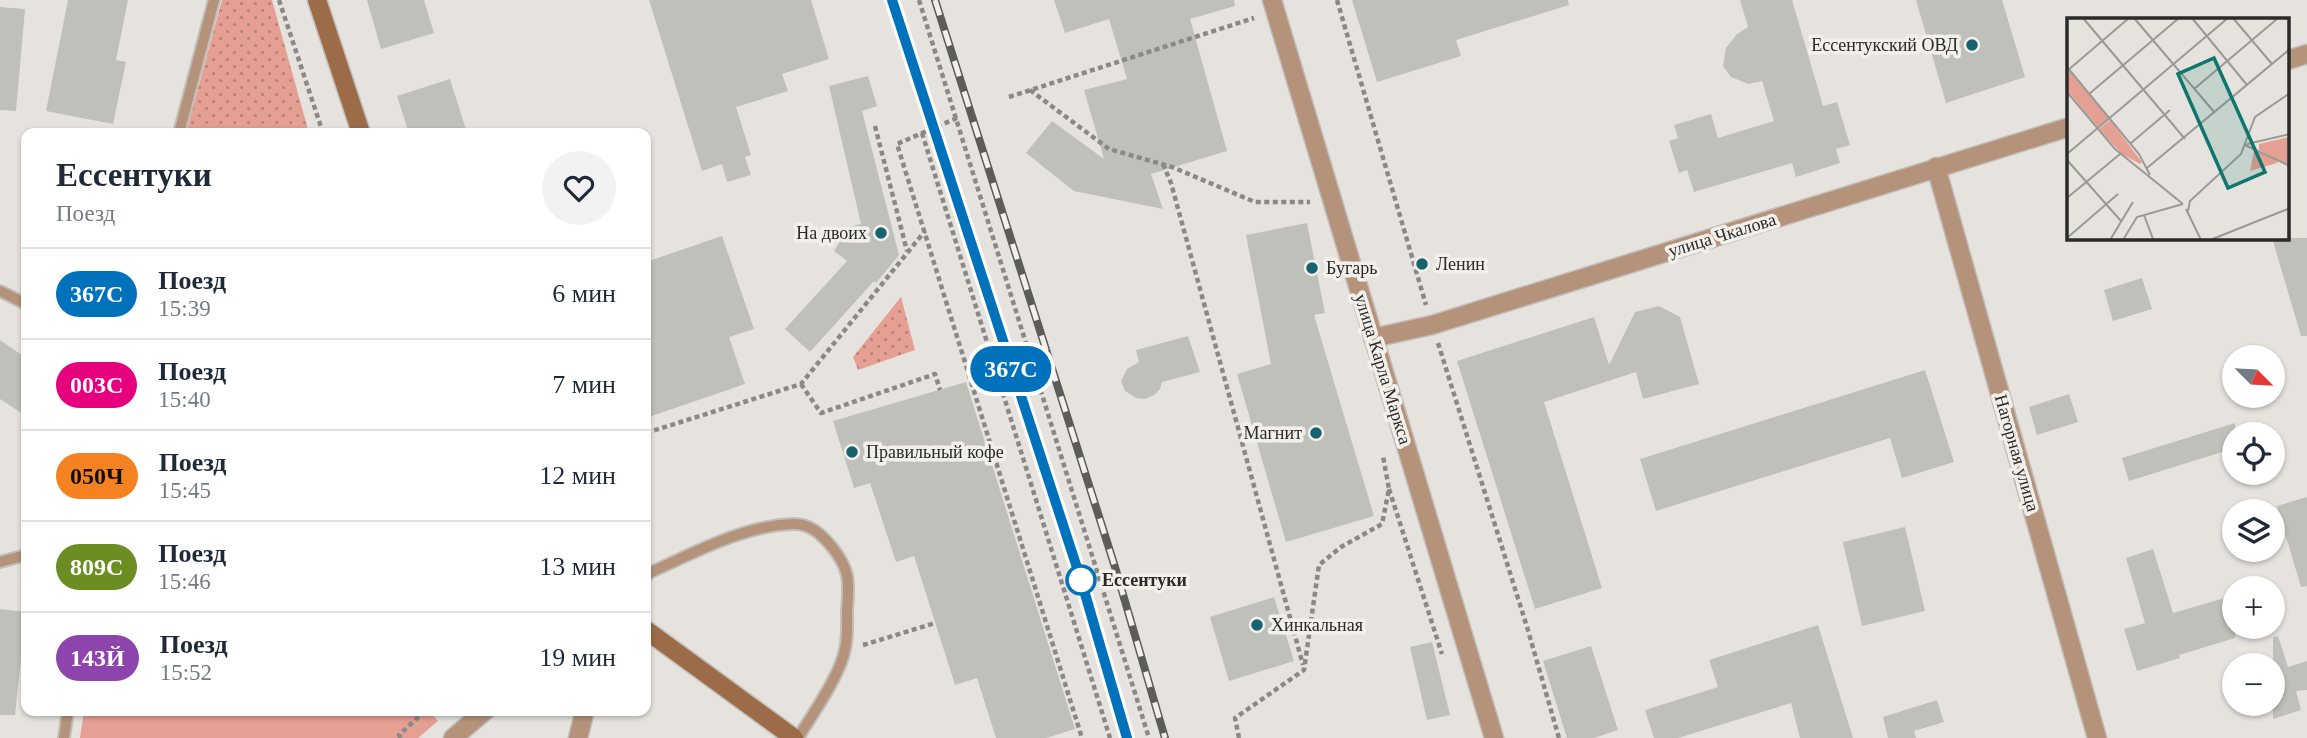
<!DOCTYPE html>
<html lang="ru">
<meta charset="utf-8">
<style>
body{margin:0;font-family:Georgia,serif;background:#f2f2f3;color:#1f2937;height:100vh;display:flex;flex-direction:column;font-size:26px;white-space:nowrap}
*{box-sizing:border-box;margin:0}
p{font-size:23px;color:#747a83}
.icon{flex:none;width:38px;height:38px;fill:none;stroke:currentColor;stroke-width:2;stroke-linecap:round;stroke-linejoin:round}
.map{position:relative;flex:1;overflow:hidden}
.side{position:absolute;left:21px;top:128px;width:630px;height:588px;display:flex;flex-direction:column;background:#fff;border-radius:14px;box-shadow:0 2px 5px #0004}
.side>*{flex:none}
.badge{padding:0 14px;border-radius:23px;font-size:24px;line-height:46px}
.needle{width:46px;rotate:114deg}
.tools{position:absolute;left:2222px;top:345px;display:grid;gap:14px}
.tools a{display:grid;place-items:center;width:63px;height:63px;border-radius:50%;background:#fff;box-shadow:0 2px 5px #0004;font-size:35px}
.map>.badge{position:absolute;translate:-50% -50%;box-shadow:0 0 0 4px #fff}
.round{display:grid;place-items:center;flex:none;width:74px;height:74px;border-radius:37px;background:#f2f2f3}
.summary{display:flex;align-items:center;justify-content:space-between;height:119px;padding:0 35px}
h1{font-size:33px;font-weight:700;line-height:52px}
ul{padding:0;list-style:none}
li{display:flex;align-items:center;gap:21px;height:91px;padding:0 35px;border-top:2px solid #e0e1e3}
li div{flex:1}
li b{display:block;font-size:26px}
li em{font-style:normal}
li .badge{min-width:77px;font-weight:700;text-align:center}
.map>svg:first-child{display:block}
.grass{fill:url(#grass-dots)}
.green{fill:#e59f93}
.building{fill:#c0c0bb}
.lines{fill:none;stroke-linecap:round;stroke-linejoin:round}
.service-casing{stroke:#c1beba;stroke-width:14}
.minor-casing{stroke:#c1beba;stroke-width:21}
.tertiary-casing{stroke:#c1beba;stroke-width:21}
.secondary-casing{stroke:#c1beba;stroke-width:21}
.path{stroke:#8b8885;stroke-width:4.5;stroke-dasharray:5 3.5;stroke-linecap:butt}
.service{stroke:#b5937b;stroke-width:10}
.minor{stroke:#b5937b;stroke-width:18}
.tertiary{stroke:#b5937b;stroke-width:18}
.secondary{stroke:#9c6b48;stroke-width:18}
.rail-casing{stroke:#5d5c59;stroke-width:8}
.rail{stroke:#f3f0ec;stroke-width:5;stroke-dasharray:16;stroke-linecap:butt}
.line-casing{stroke:#fff;stroke-width:16}
.line{stroke:#0072bc;stroke-width:10}
.poi-dot{fill:#16626e;stroke:#f3f0ec;stroke-width:2.5}
.stop-dot{fill:#fff;stroke:#0072bc;stroke-width:3.5}
.labels{text-anchor:middle;stroke-width:7;stroke-linejoin:round;paint-order:stroke}
.poi-label{font-size:18px;fill:#2b2a28;stroke:#f3f0ec;text-anchor:start}
.street-label{font-size:18px;fill:#2b2a28;stroke:#f3f0ec}
.stop-label{font-size:18px;font-weight:bold;fill:#2b2a28;stroke:#f3f0ec;text-anchor:start}
.inset-road{fill:none;stroke:#9b9996;stroke-width:2}
.view{fill:#0f766e;fill-opacity:0.15;stroke:#0f766e;stroke-width:3.5}
.inset-edge{fill:none;stroke:#2b2a28;stroke-width:3.5}
</style>
<div class="map">
<svg width="2307" height="738" viewBox="0 0 2307 738">
<defs>
<pattern id="grass-dots" width="8" height="8" patternUnits="userSpaceOnUse" patternTransform="scale(1.75)"><rect width="8" height="8" fill="#e59f93"/><path d="M2 2h.1M6 6h.1" fill="none" stroke="#ba8278" stroke-width="1.8" stroke-linecap="round"/></pattern>
</defs>
<rect width="100%" height="100%" fill="#e6e3df"/>
<g class="grass">
<polygon points="222,0 272,0 309,133 186,133"/>
<polygon points="901,297 915,350 858,370 853,357"/>
</g>
<polygon class="green" points="429,711 438,721 418,738 80,738 84,711"/>
<g class="building">
<polygon points="68,0 128,0 116,60 126,62 113,124 46,111"/>
<polygon points="367,0 424,0 434,33 381,49"/>
<polygon points="649,0 811,0 829,59 782,74 788,91 736,107 751,155 745,157 751,175 727,182 722,164 702,171"/>
<polygon points="1054,0 1234,0 1235,6 1190,19 1227,151 1151,174 1163,209 1074,191 1026,153 1052,121 1104,159 1084,90 1127,79 1109,19 1065,33"/>
<polygon points="1352,0 1568,0 1569,5 1456,40 1461,56 1377,82"/>
<polygon points="1740,0 1792,0 1823,106 1837,102 1850,145 1836,149 1840,163 1796,177 1792,163 1694,192 1687,170 1679,173 1669,141 1678,138 1674,125 1711,114 1718,138 1774,121 1762,81 1748,84 1731,77 1723,66 1726,48 1737,34 1748,27"/>
<polygon points="1916,0 2002,0 2025,77 1946,103"/>
<polygon points="0,7 25,9 16,111 0,110"/>
<polygon points="868,76 877,106 862,111 899,255 876,283 874,281 810,352 785,329 847,261 834,251 849,227 861,224 829,86"/>
<polygon points="450,79 467,133 409,133 397,96"/>
<polygon points="1307,223 1325,313 1314,315 1374,516 1286,542 1237,374 1271,364 1246,235"/>
<polygon points="722,236 754,329 729,337 745,384 646,418 646,262"/>
<polygon points="2272,238 2307,238 2307,336 2301,336"/>
<polygon points="2142,278 2152,309 2113,321 2104,290"/>
<polygon points="1659,306 1680,317 1699,384 1643,399 1636,372 1544,402 1602,588 1535,609 1457,361 1594,317 1609,365 1635,312"/>
<polygon points="1188,336 1200,372 1162,382 1160,389 1154,395 1145,399 1136,398 1125,391 1121,381 1127,369 1139,362 1136,350"/>
<polygon points="0,340 26,358 26,416 0,399"/>
<polygon points="1925,370 1954,462 1902,478 1890,438 1656,511 1640,459"/>
<polygon points="966,382 1075,729 1046,738 996,738 977,678 955,685 914,556 896,562 870,483 854,488 833,421"/>
<polygon points="2069,394 2078,422 2037,435 2029,407"/>
<polygon points="2235,423 2235,448 2129,481 2122,458"/>
<polygon points="2307,497 2307,586 2301,587 2277,506"/>
<polygon points="1905,527 1925,611 1862,626 1843,542"/>
<polygon points="2153,549 2173,613 2235,595 2235,638 2179,655 2180,658 2137,671 2124,629 2145,623 2126,558"/>
<polygon points="1274,597 1294,661 1229,681 1210,617"/>
<polygon points="0,609 26,612 15,715 0,715"/>
<polygon points="1818,625 1853,738 1800,738 1791,703 1678,738 1654,738 1645,710 1718,687 1709,660"/>
<polygon points="2278,636 2288,667 2307,661 2307,690 2296,691 2301,710 2273,719 2273,637"/>
<polygon points="1432,642 1450,715 1427,720 1410,647"/>
<polygon points="1591,646 1618,730 1594,738 1567,738 1543,661"/>
<polygon points="1937,700 1944,722 1914,731 1916,738 1888,738 1883,717"/>
</g>
<g class="lines">
<g class="service-casing">
<g id="service">
<polyline points="179,133 214,0"/>
<polyline points="0,291 26,304"/>
<polyline points="0,562 26,555"/>
<path d="M646,576L651,572C696,552 743,526 792,524C810,523 821,534 832,547C851,571 849,582 847,611C847,623 848,637 845,649C841,674 812,715 798,738"/>
<polyline points="64,738 68,710"/>
</g>
</g>
<g class="minor-casing">
<g id="minor">
<polyline points="2288,60 2307,54"/>
<polyline points="1936,167 2097,738"/>
<polyline points="1373,338 1432,325 2069,127"/>
<polyline points="453,738 486,710"/>
<polyline points="578,738 585,710"/>
</g>
</g>
<g class="tertiary-casing">
<polyline id="tertiary" points="1272,0 1494,738"/>
</g>
<g class="secondary-casing">
<g id="secondary">
<polyline points="317,0 361,133"/>
<polyline points="646,630 794,738"/>
</g>
</g>
<g class="path">
<polyline points="279,0 323,133"/>
<polyline points="919,0 1149,738"/>
<polyline points="1337,0 1426,305"/>
<polyline points="1030,90 1109,149 1172,167 1255,202 1310,202"/>
<polyline points="1009,97 1254,18"/>
<polyline points="957,118 897,144 1082,738"/>
<polyline points="875,126 907,251"/>
<polyline points="922,133 1110,738"/>
<polyline points="1163,164 1171,183 1303,665"/>
<polyline points="1438,343 1527,627 1559,738"/>
<polyline points="801,384 821,413 935,374 940,390"/>
<polyline points="646,433 801,384 925,231"/>
<polyline points="1389,489 1442,654"/>
<polyline points="863,645 935,623"/>
<polyline points="401,738 399,735 426,710"/>
<polyline points="1239,738 1235,718 1304,670 1319,565 1341,547 1382,524 1389,489 1383,456"/>
</g>
<use href="#service" class="service"/>
<use href="#minor" class="minor"/>
<use href="#tertiary" class="tertiary"/>
<use href="#secondary" class="secondary"/>
<g class="rail-casing">
<g id="rail">
<polyline points="892,0 1081,580 1127,738"/>
<polyline points="935,0 1115,567 1165,738"/>
</g>
</g>
<use href="#rail" class="rail"/>
</g>
<g class="lines">
<g class="line-casing">
<polyline id="line" points="892,0 1081,580 1127,738"/>
</g>
<use href="#line" class="line"/>
</g>
<g class="poi-dot">
<circle cx="1972" cy="45" r="7"/>
<circle cx="881" cy="233" r="7"/>
<circle cx="1422" cy="264" r="7"/>
<circle cx="1312" cy="268" r="7"/>
<circle cx="1316" cy="433" r="7"/>
<circle cx="852" cy="452" r="7"/>
<circle cx="1257" cy="625" r="7"/>
</g>
<circle class="stop-dot" cx="1081" cy="580" r="14"/>
<g class="labels">
<g class="poi-label">
<text x="1958" y="51" text-anchor="end">Ессентукский ОВД</text>
<text x="867" y="239" text-anchor="end">На двоих</text>
<text x="1436" y="270">Ленин</text>
<text x="1326" y="274">Бугарь</text>
<text x="1302" y="439" text-anchor="end">Магнит</text>
<text x="866" y="458">Правильный кофе</text>
<text x="1271" y="631">Хинкальная</text>
</g>
<g class="street-label">
<text transform="translate(1722 235) rotate(-17)" y="6">улица Чкалова</text>
<text transform="translate(1383 369) rotate(73)" y="6">улица Карла Маркса</text>
<text transform="translate(2017 453) rotate(74)" y="6">Нагорная улица</text>
</g>
<g class="stop-label">
<text x="1102" y="586">Ессентуки</text>
</g>
</g>
<g transform="translate(2067 18)">
<rect width="222" height="222" fill="#e6e3df"/>
<path d="M2,53L42,100L31,109L0,72ZM43,102L75,144L73,146L55,136L32,111ZM222,119V148L192,132V126ZM187,132L211,143L210,145L183,153Z" fill="#e59f93"/>
<path class="inset-road" d="M16,0L118,121M67,0L148,95M125,0L180,67M166,0L205,46M0,49L72,136L83,157M0,53L62,0M127,71L210,1M0,74L48,131L116,186M22,76L112,0M64,125L103,92M180,126L223,116M178,127L221,147L223,154M0,136L161,0M0,142L54,203M80,150L223,31M0,180L53,136M119,191L134,222M121,193L123,183L174,136L188,99L223,75M77,197L86,221M0,220L51,176M43,222L66,184M56,222L70,199L116,186M143,222L223,190"/>
<path class="view" d="M147,40L198,154L161,170L111,56Z"/>
<rect width="222" height="222" class="inset-edge"/>
</g>
</svg>
<div class="tools">
<a><svg class="needle" viewBox="-14 -14 28 28"><path d="M0-13l5 13h-10z" fill="#e53935"/><path d="M0 13l5-13h-10z" fill="#747a83"/></svg></a>
<a><svg class="icon" aria-label="locate" viewBox="0 0 24 24"><circle cx="12" cy="12" r="6"/><path d="M12 2v4M12 18v4M2 12h4M18 12h4"/></svg></a>
<a><svg class="icon" aria-label="layers" viewBox="0 0 24 24"><path d="M12 4l9 5-9 5-9-5zM3 14l9 5 9-5"/></svg></a>
<a>+</a>
<a>−</a>
</div>
<b class="badge" style="left:1011px;top:369px;background:#0072bc;color:#fff">367С</b>
<section class="side">
<div class="summary"><div><h1>Ессентуки</h1><p>Поезд</p></div><a class="round"><svg class="icon" aria-label="heart" viewBox="0 0 24 24"><path d="M12 20l-8-8c-3-5 5-10 8-4 3-6 11-1 8 4z"/></svg></a></div>
<ul>
<li><span class="badge" style="background:#0072bc;color:#fff">367С</span><div><b>Поезд</b><p>15:39</p></div><em>6 мин</em></li>
<li><span class="badge" style="background:#e6007e;color:#fff">003С</span><div><b>Поезд</b><p>15:40</p></div><em>7 мин</em></li>
<li><span class="badge" style="background:#f58220;color:#111">050Ч</span><div><b>Поезд</b><p>15:45</p></div><em>12 мин</em></li>
<li><span class="badge" style="background:#6b8e23;color:#fff">809С</span><div><b>Поезд</b><p>15:46</p></div><em>13 мин</em></li>
<li><span class="badge" style="background:#8e44ad;color:#fff">143Й</span><div><b>Поезд</b><p>15:52</p></div><em>19 мин</em></li>
</ul>
</section>
</div>
